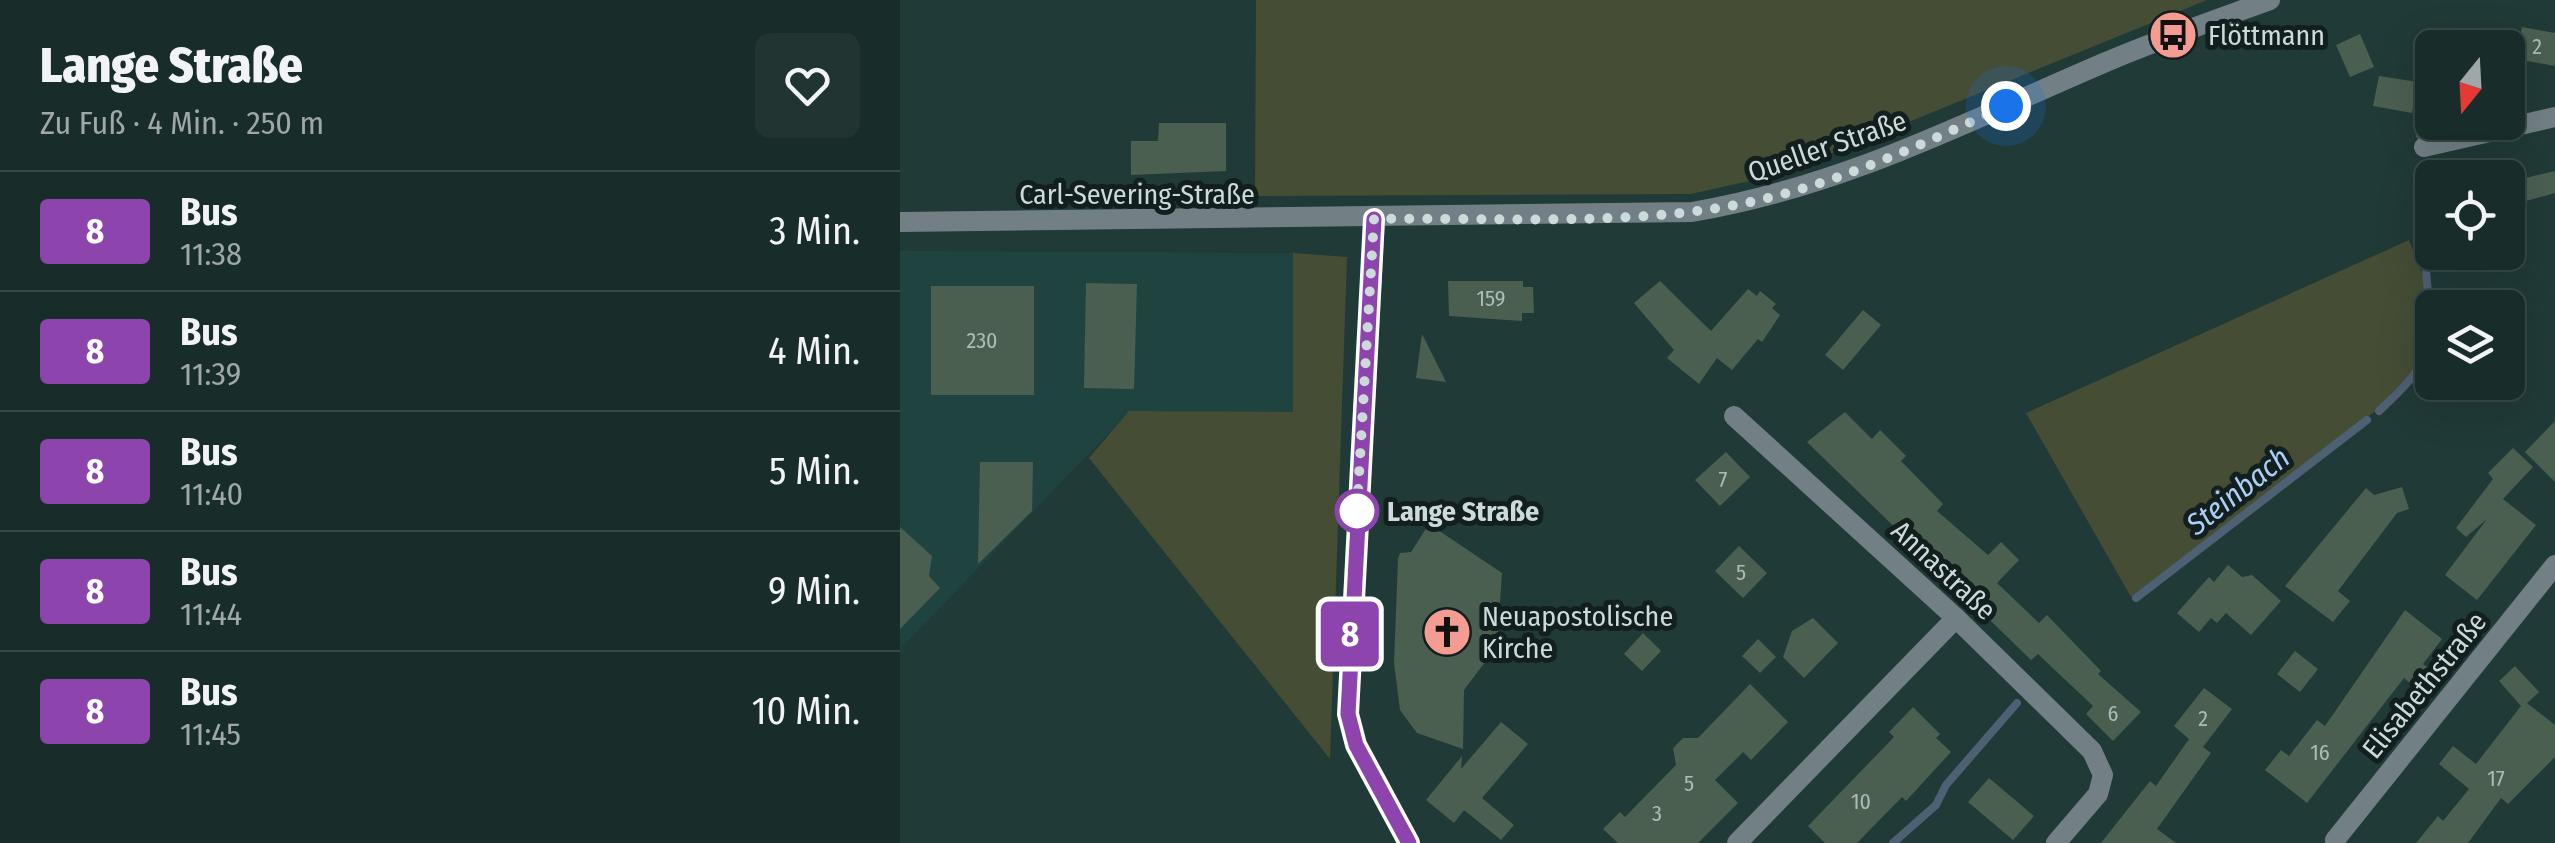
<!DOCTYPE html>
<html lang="de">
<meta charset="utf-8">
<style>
body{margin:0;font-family:"Fira Sans Condensed",sans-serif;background:#213432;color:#f1f3f6;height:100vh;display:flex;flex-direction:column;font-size:38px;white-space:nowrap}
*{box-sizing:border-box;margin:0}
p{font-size:32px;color:#9fa7a8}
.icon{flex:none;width:55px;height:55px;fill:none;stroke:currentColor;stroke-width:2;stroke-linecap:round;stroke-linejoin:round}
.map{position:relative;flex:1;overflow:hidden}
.side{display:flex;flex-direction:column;background:#182c2a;width:900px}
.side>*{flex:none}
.badge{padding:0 20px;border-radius:8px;font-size:35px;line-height:65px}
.needle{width:65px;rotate:198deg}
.controls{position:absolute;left:1515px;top:30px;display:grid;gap:20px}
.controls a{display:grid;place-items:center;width:110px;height:110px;border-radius:15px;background:#182c2a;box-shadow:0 10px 40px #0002,0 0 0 2px #364847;font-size:50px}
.you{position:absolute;width:50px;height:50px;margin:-25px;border:8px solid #fff;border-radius:50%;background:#1a73e8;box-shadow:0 0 0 15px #1a73e833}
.map>.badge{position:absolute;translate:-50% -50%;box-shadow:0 0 0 5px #fff}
.round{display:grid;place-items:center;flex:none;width:105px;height:105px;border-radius:15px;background:#213432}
.head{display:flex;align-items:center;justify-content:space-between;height:170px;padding:0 40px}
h1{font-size:48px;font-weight:800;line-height:75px}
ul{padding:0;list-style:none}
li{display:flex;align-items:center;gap:30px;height:120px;padding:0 40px;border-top:2px solid #364847}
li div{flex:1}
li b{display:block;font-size:38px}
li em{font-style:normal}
li .badge{min-width:110px;font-weight:700;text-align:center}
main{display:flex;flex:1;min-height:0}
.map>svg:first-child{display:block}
.built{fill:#1f4440}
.green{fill:#454d35}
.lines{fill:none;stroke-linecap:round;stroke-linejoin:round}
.stream{stroke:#4e6074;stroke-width:8}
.building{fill:#4b5f51}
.minor{stroke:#728085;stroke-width:20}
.tertiary{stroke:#728085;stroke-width:20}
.line-casing{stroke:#fff;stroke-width:22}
.line{stroke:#8e44ad;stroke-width:15}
.walk{stroke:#ccdbd9;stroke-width:10;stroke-dasharray:0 18}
.stop-dot{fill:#fff;stroke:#8e44ad;stroke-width:5}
.labels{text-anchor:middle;stroke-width:10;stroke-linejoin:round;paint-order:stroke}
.number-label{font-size:22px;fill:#acbcb7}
.poi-label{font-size:28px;fill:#ccdbd9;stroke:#131f1e;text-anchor:start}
.street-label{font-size:28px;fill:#ccdbd9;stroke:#131f1e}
.stop-label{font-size:28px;font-weight:bold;fill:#ccdbd9;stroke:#131f1e;text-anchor:start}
.water-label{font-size:30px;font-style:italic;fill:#abcff9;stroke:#131f1e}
</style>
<main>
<section class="side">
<div class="head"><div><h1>Lange Straße</h1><p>Zu Fuß · 4 Min. · 250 m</p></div><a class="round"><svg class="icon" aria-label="heart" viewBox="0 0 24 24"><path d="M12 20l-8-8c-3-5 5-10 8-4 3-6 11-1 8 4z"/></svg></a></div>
<ul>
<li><span class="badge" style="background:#8e44ad;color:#fff">8</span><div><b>Bus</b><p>11:38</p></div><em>3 Min.</em></li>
<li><span class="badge" style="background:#8e44ad;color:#fff">8</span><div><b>Bus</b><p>11:39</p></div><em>4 Min.</em></li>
<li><span class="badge" style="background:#8e44ad;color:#fff">8</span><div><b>Bus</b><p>11:40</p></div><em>5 Min.</em></li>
<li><span class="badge" style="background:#8e44ad;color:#fff">8</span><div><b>Bus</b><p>11:44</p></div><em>9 Min.</em></li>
<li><span class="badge" style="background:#8e44ad;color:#fff">8</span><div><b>Bus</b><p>11:45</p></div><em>10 Min.</em></li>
</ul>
</section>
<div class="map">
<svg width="1655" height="843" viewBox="0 0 1655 843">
<rect width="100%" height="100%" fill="#203a38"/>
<polygon class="built" points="0,251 393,253 393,412 229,412 0,649"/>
<g class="green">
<polygon points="356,0 1307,0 918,159 854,180 791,194 355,196"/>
<polygon points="1509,240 1535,307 1532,368 1231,597 1126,413"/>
<polygon points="393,253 447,257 430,759 189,458 229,411 393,412"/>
</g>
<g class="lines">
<g class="stream">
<polyline points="1520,135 1532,104"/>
<path d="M1479,411C1545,351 1531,342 1525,258"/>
<polyline points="1236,598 1467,420"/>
<polyline points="993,843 1036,805 1046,785 1117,703"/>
</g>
</g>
<g class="building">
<polygon points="1622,27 1655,33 1655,66 1616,59"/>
<polygon points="1460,34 1474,67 1450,77 1436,45"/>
<polygon points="1479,76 1518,82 1512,113 1473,106"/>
<polygon points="259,123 326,123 326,171 231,175 231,141 258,141"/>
<polygon points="1655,171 1655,193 1608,206 1608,182"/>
<polygon points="548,281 623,281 623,287 633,287 634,313 622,313 622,321 549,316"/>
<polygon points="760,281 811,331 848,289 857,296 860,291 876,304 872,308 880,315 862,342 858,339 832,370 817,358 799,384 767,358 774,350 734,303"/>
<polygon points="186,283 237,284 234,389 184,388"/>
<rect x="31" y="286" width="103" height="109"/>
<polygon points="963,310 981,325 943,370 925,355"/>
<polygon points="522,334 546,382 516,378"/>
<polygon points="945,412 972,439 980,430 1006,456 1001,461 1043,504 1037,511 1088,555 1101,542 1119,560 1097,583 1139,623 1147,615 1201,671 1198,674 1241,712 1213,741 1186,714 1193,706 1138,654 1131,660 907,442"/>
<polygon points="1655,421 1655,482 1625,452"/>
<polygon points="1613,448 1633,467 1603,499 1636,525 1577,600 1545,575 1587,519 1566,537 1556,528 1593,479 1588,473"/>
<polygon points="826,452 850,477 820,506 795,480"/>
<polygon points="80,462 133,462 132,511 78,564"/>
<polygon points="1502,487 1509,509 1497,513 1438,591 1450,601 1433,622 1385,586 1466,488 1474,495"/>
<polygon points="529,524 602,573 597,646 564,690 563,749 517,733 500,710 494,663 498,559 500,553 511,552"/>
<polygon points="0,527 32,556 29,576 40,588 0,629"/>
<polygon points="839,546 867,573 843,598 815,571"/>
<polygon points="1328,565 1342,577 1352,575 1381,601 1351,635 1326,613 1317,623 1311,618 1299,632 1277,613 1309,577 1314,582"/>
<polygon points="1505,610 1542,639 1523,664 1541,678 1527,697 1504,678 1407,803 1365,770 1381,750 1389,756 1417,720 1425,726"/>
<polygon points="913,618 938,643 904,678 883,657 892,631"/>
<polygon points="743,633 761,651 742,671 724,654"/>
<polygon points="858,639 876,657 860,673 842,656"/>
<polygon points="1395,651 1418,669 1400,692 1377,674"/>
<polygon points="1615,666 1639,692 1627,703 1655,725 1655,757 1608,804 1601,798 1568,843 1516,843 1538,816 1543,821 1569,789 1539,764 1553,746 1576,764 1621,706 1599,681"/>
<polygon points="850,684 888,722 851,760 843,752 815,780 838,803 798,843 718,843 703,829 720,812 725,817 776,765 773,748 783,738 798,738"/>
<polygon points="1304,688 1332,709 1303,747 1311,753 1257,829 1276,843 1201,843 1250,781 1256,786 1289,739 1274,726"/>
<polygon points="1013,707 1040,734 1036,738 1051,752 1006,801 1002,797 957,843 925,843 908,826 994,737 989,732"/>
<polygon points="601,722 628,744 582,798 614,825 601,840 564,810 554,823 526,800 562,756 561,769"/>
<polygon points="1089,778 1134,816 1113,840 1068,802"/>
</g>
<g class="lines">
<g class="minor">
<polyline points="1524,147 1655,117"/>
<polyline points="475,219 448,714 456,745 509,843"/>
<polyline points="834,416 1056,618 1192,751 1203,775 1198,794 1156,843"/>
<polyline points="1435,840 1655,565"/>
<polyline points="837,843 1056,618"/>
</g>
<path class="tertiary" d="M0,222L792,212C945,186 1065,122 1206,62C1260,39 1315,20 1370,0"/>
</g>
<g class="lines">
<g class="line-casing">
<polyline id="line" points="474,219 448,714 456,745 509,843"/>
</g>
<use href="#line" class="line"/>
<path class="walk" d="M457,511L456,527L474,219C597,217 745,228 864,199C948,179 1027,142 1106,106"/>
</g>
<defs>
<g id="bus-disc" transform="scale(2.5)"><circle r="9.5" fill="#f59c92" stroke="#131f1e"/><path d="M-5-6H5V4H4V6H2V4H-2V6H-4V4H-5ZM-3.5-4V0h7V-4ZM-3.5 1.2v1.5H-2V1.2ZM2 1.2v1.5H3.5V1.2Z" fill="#111"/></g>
<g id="church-disc" transform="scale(2.5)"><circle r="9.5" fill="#f59c92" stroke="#131f1e"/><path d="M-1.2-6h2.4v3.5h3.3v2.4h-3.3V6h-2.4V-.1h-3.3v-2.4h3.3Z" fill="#111"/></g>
</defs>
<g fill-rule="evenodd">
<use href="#bus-disc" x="1273" y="35"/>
<use href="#church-disc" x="547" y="632"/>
</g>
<circle class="stop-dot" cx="457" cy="511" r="20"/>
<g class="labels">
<g class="number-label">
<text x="1637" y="54">2</text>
<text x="591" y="306">159</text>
<text x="82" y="348">230</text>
<text x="823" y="487">7</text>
<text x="841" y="580">5</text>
<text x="1213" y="721">6</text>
<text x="1303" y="726">2</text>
<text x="1420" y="760">16</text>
<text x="1596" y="786">17</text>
<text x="789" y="791">5</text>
<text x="961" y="809">10</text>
<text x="757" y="821">3</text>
</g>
<g class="poi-label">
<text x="1308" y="45">Flöttmann</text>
<text x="582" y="626">Neuapostolische<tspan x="582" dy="32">Kirche</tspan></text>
</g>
<g class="street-label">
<text transform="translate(927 146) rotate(-19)" y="10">Queller Straße</text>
<text x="237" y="204">Carl-Severing-Straße</text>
<text transform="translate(1044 570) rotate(43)" y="10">Annastraße</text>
<text transform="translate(1524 685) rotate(-51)" y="10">Elisabethstraße</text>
</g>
<g class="stop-label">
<text x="487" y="521">Lange Straße</text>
</g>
<g class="water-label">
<text transform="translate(1338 491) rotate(-38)" y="10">Steinbach</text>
</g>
</g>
</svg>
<div class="controls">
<a><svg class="needle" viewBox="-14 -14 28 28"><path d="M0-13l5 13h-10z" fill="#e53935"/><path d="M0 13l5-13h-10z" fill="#9fa7a8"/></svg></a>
<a><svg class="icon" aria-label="locate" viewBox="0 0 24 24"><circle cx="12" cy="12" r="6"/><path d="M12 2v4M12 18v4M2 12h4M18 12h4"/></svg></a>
<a><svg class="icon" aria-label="layers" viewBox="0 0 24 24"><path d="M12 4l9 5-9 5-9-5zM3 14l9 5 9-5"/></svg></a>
</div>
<div class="you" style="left:1106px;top:106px"></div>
<b class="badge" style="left:450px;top:634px;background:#8e44ad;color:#fff">8</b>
</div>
</main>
